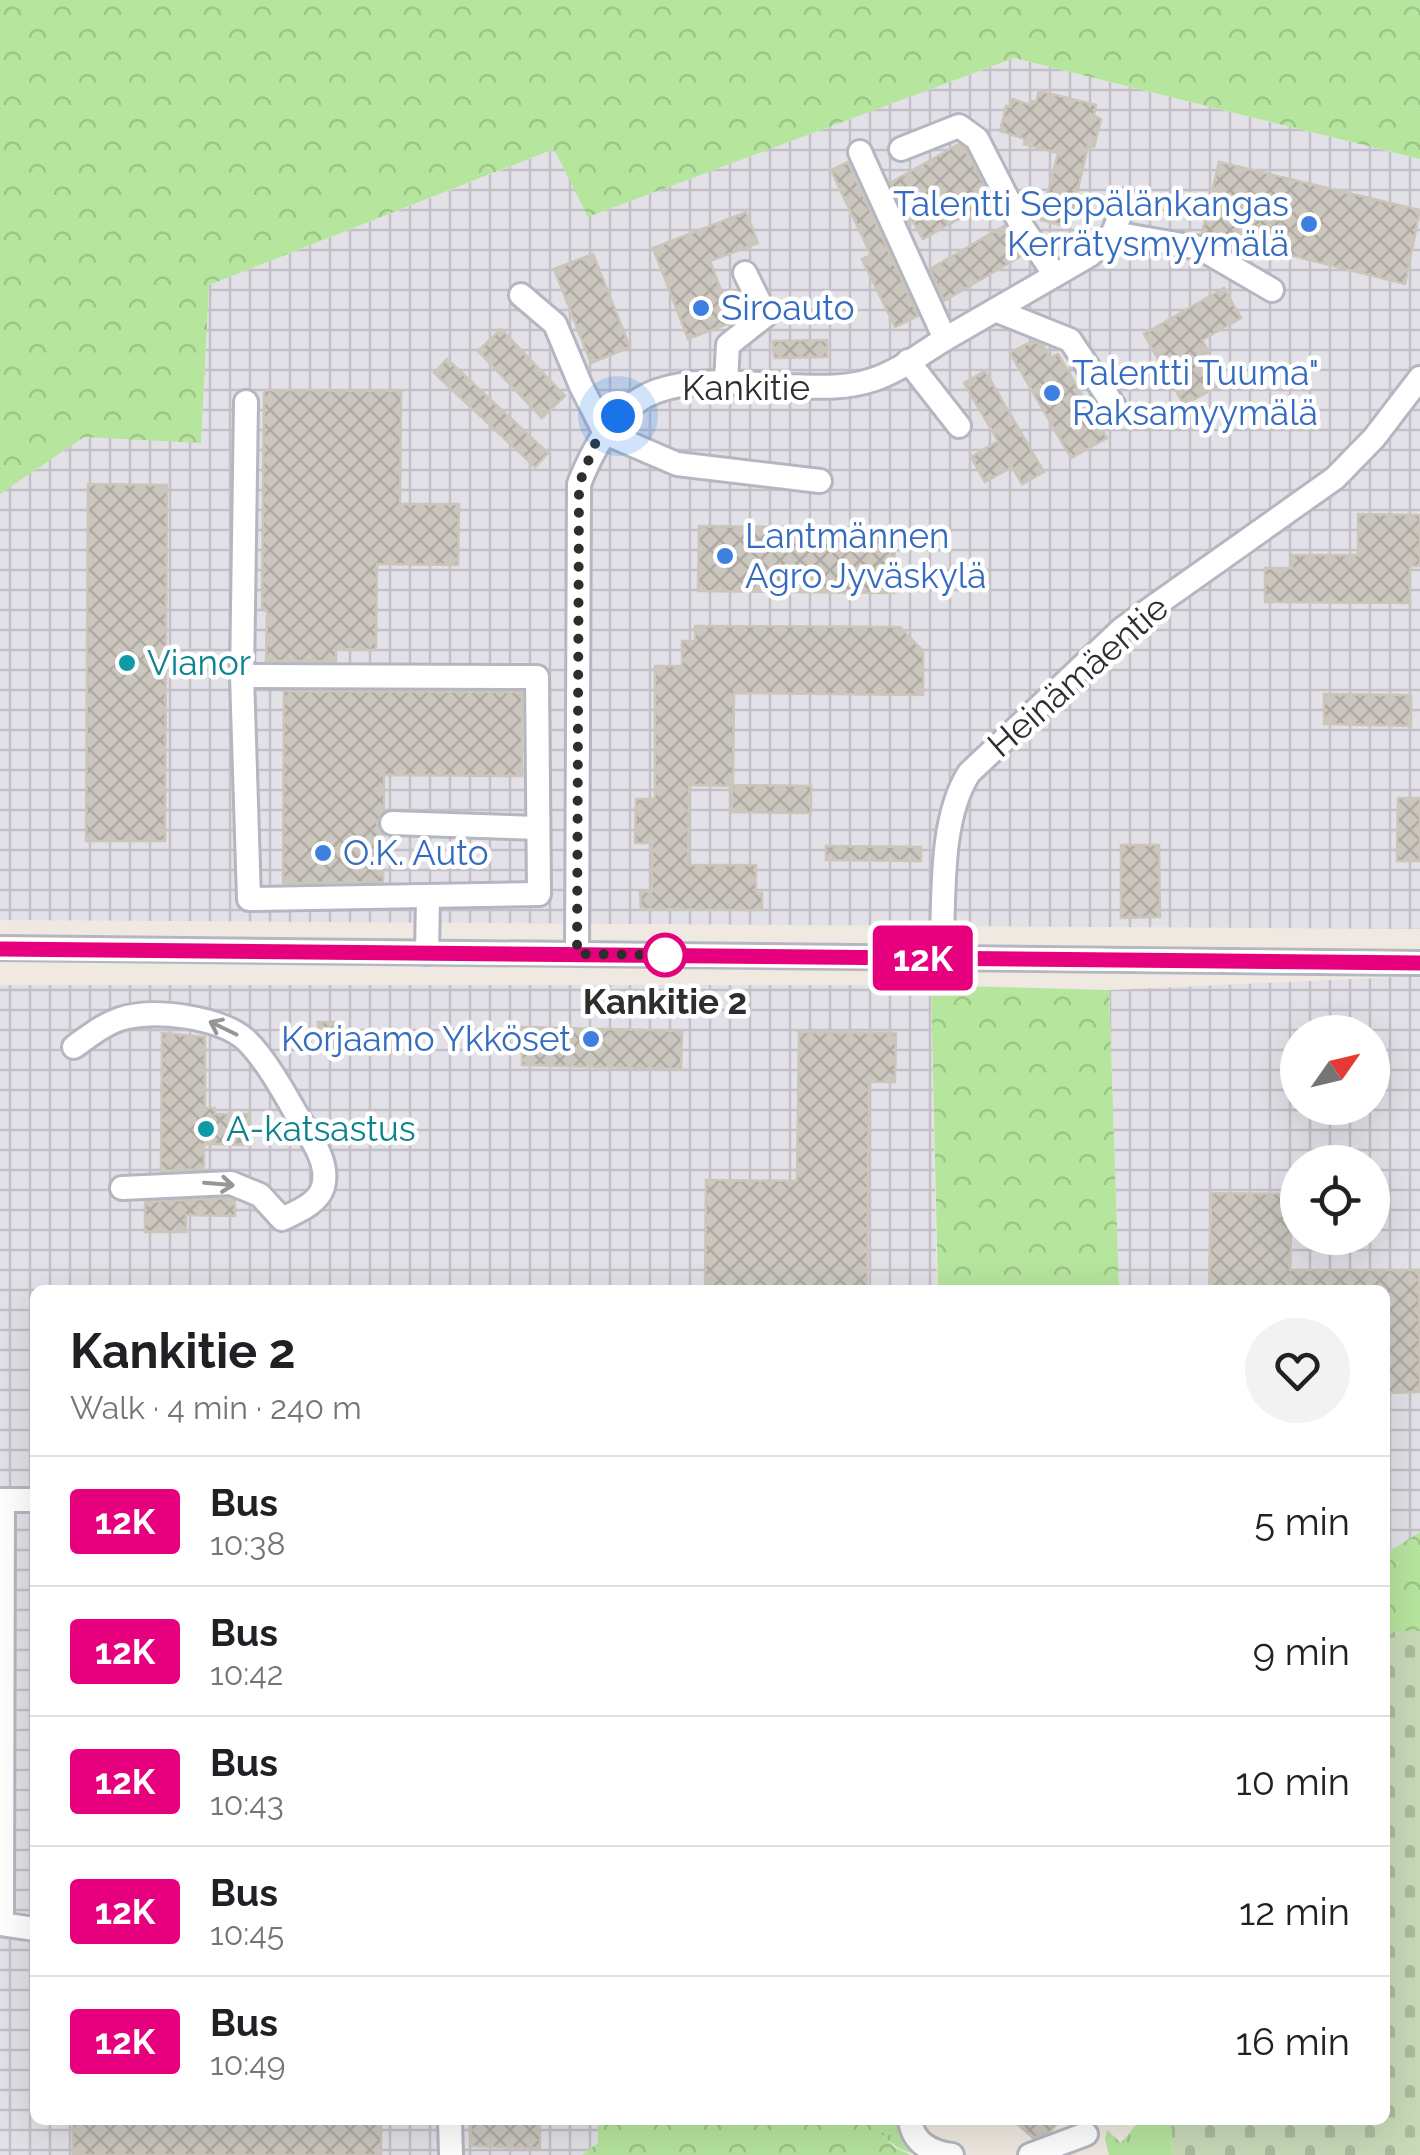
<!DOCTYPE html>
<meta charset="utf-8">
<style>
body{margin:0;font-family:Raleway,sans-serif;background:#f2f2f2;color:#202124;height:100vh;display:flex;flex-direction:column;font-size:38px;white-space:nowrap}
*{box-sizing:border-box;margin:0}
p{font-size:32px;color:#757577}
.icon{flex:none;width:55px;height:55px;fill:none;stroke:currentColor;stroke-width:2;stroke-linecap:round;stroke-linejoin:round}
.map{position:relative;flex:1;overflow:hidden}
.details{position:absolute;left:30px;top:1285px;width:1360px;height:840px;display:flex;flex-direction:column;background:#fff;border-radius:15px;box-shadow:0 10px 40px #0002}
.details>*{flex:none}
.badge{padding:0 20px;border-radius:8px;font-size:35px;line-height:65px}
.needle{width:65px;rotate:56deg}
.buttons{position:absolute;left:1280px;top:1015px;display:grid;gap:20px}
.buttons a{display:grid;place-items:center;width:110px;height:110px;border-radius:50%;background:#fff;box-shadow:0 10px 40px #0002;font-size:50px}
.you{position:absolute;width:50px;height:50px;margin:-25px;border:8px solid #fff;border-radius:50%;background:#1a73e8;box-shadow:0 0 0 15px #1a73e833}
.map>.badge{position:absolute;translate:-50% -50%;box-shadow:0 0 0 5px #fff}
.round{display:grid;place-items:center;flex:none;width:105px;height:105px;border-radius:52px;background:#f2f2f2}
.summary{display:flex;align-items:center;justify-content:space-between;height:170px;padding:0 40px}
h1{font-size:48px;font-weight:700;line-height:75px}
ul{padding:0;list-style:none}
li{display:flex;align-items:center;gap:30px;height:130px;padding:0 40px;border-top:2px solid #e0e0e0}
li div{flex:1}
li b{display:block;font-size:38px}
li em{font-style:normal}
li .badge{min-width:110px;font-weight:700;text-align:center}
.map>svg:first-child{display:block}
.industrial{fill:url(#industrial-grid);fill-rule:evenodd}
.grass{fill:url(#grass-tufts)}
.forest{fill:url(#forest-crowns)}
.cemetery{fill:url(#cemetery-stones)}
.building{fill:url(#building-cross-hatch);stroke:#cbc5ba;stroke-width:2.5}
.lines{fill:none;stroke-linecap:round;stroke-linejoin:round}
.minor-casing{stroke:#b4b7c1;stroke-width:28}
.minor{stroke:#fff;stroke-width:22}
.oneway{stroke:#969696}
.line-casing{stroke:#fff;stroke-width:22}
.line{stroke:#e6007e;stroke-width:15}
.walk{stroke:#2e2e2e;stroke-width:10;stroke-dasharray:0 18}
.shop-dot{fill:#3f7fe0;stroke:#fff;stroke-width:4}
.culture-dot{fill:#0f9aa8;stroke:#fff;stroke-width:4}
.stop-dot{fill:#fff;stroke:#e6007e;stroke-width:5}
.labels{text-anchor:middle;stroke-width:9;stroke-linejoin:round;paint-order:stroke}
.shop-label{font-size:35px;fill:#366cbe;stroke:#fff;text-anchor:start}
.street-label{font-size:35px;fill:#2e2e2e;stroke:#fff}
.culture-label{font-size:35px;fill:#0d838f;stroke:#fff;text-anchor:start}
.stop-label{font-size:35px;font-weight:bold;fill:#2e2e2e;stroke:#fff}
</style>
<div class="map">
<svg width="1420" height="2155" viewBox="0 0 1420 2155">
<defs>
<pattern id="industrial-grid" width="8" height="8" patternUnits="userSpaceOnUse" patternTransform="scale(2.5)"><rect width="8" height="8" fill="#e3e1e8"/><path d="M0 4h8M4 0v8" fill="none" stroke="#c3c1c7"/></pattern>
<pattern id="grass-tufts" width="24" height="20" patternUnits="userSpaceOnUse" patternTransform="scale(2.5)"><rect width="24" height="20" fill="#b6e59e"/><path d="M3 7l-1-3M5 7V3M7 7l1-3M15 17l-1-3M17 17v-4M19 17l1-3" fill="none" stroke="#9dc588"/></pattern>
<pattern id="forest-crowns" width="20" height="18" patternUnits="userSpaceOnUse" patternTransform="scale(2.5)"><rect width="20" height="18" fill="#b6e59e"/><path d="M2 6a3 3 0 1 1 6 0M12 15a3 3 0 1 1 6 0" fill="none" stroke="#9dc588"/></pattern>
<pattern id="cemetery-stones" width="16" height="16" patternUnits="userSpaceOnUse" patternTransform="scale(2.5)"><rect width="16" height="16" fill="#c8d9b8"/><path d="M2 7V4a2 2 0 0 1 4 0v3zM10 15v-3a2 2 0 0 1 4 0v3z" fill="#acbb9e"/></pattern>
<pattern id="building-cross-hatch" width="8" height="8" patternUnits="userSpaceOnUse" patternTransform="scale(2.5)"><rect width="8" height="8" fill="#cbc7bf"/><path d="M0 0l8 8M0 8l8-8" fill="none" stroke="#afaba4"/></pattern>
</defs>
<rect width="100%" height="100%" fill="#efe9e1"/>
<g class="industrial">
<polygon points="1014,58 1420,159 1420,929 0,920 0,494 84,437 201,442 209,285 555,149 588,217"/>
<path d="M1420,976V1532L1385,1554V1290H1119L1109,990ZM1298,1032H1372V1108H1298ZM1298,1162H1372V1238H1298Z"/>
<polygon points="0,985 931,985 937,1290 35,1290 35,2120 598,2120 598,2143 582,2155 0,2155"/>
</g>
<g class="grass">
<path d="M873,2120H904L930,2155C902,2155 891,2144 872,2125Z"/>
<polygon points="1140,2120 1171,2120 1173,2155 1109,2155 1105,2139 1107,2130 1121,2143"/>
</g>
<g class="forest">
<polygon points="0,0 1420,0 1420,159 1014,58 588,217 554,149 209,285 201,443 84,437 0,494"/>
<polygon points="931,985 1109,990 1119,1290 938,1290"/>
<polygon points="1420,1532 1420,1631 1396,1631 1385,1638 1385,1554"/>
<polygon points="598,2120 873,2120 872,2125 895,2148 911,2155 582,2155 598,2143"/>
</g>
<polygon class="cemetery" points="1395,1631 1420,1631 1420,2155 1173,2155 1171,2120 1385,2120 1385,1638"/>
<g class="building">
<polygon points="1039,91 1096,105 1094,115 1101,119 1094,147 1088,146 1069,227 1041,220 1058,153 1024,144 1025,139 1000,131 1006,106 1010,107 1013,99 1030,105 1031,101 1036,102"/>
<polygon points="959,144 965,149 992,200 923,239 912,220 908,222 890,183"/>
<polygon points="848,162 918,316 895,327 862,259 871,255 831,170"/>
<polygon points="1219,162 1420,210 1405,284 1202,233"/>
<polygon points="746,212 758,243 710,261 733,322 688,339 653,248"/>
<polygon points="1004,226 1023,255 944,301 930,269"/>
<polygon points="593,254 630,347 591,363 554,269"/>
<polygon points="1224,288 1241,318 1202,340 1209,352 1200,357 1217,387 1184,405 1144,334"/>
<polygon points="501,329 565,396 542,418 478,351"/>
<polygon points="827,340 827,357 774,358 773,341"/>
<polygon points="1032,341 1043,345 1050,358 1058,354 1107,438 1071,458 1010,353"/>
<polygon points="447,359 548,453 535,467 434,373"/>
<polygon points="985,371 1044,472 1022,484 1012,467 985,482 971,457 998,441 964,383"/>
<polygon points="264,390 401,391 400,504 459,504 458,565 377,564 376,650 336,649 336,661 266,661 267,611 262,610"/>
<polygon points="88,484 167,485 165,841 86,841"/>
<polygon points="1358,514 1420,515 1420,566 1410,566 1410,603 1265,602 1265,568 1292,568 1292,555 1358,555"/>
<polygon points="699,526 895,528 894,593 698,591"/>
<polygon points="695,626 900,627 923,651 923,695 734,693 733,785 811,786 811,813 732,812 732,786 689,785 688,865 756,865 756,893 762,893 762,910 641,909 640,892 652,892 652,843 635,843 636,799 655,799 655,666 682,666 682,641 695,641"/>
<polygon points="284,691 522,692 522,776 384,775 384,811 377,823 384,835 383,882 283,883"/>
<polygon points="1324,694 1411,695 1411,726 1324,724"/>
<polygon points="1398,798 1420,798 1420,861 1397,861"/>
<polygon points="1121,845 1159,845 1160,917 1121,918"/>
<polygon points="826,846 921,847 921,861 826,860"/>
<rect x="318" y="1022" width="23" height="26"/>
<polygon points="522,1027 682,1031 681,1069 522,1065"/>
<polygon points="799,1032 896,1033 895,1082 869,1082 867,1290 705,1290 706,1180 797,1181"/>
<polygon points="162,1033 205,1037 205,1108 215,1108 215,1114 250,1114 250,1145 204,1144 204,1169 161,1171"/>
<polygon points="1211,1193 1292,1194 1290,1270 1419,1270 1420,1392 1385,1393 1385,1290 1209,1290"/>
<polygon points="228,1198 235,1201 235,1216 186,1215 186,1232 145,1232 145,1202"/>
<rect x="73" y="2120" width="308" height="35"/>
<polygon points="471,2120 540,2120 540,2148 471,2146"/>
<polygon points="1013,2120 1060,2120 1050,2132 1033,2138"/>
</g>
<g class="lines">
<g class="minor-casing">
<g id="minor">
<polyline points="901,149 959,126 977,139 1021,225 1055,275"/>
<polyline points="860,152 945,339"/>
<polyline points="1113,233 1200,248 1272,290"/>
<polyline points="521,295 555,324 581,386 605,433 677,464 820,481"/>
<polyline points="995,310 1070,340 1114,406"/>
<polyline points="908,361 959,426"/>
<polyline points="726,381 728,345 766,315 745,273"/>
<polygon points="242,676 537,677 539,894 249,899"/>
<polyline points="242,676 246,402"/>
<polyline points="392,823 537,828"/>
<polyline points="0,948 1420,963"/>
<polyline points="427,953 428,897"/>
<path d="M577,954L579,484C624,370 682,379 789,386C818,387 844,389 872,380C898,372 922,353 945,339C993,311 1042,283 1090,255L1113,233L1126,200"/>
<path d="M941,958C945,901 938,822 969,773L1122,629L1335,478L1374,438L1420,378"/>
<path d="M74,1047C89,1036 103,1025 120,1019C153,1008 220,1017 246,1040C265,1058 285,1094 298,1117C310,1137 330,1162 323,1187C318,1204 296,1212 282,1219L260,1195L231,1183L122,1188"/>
<polyline points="0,1500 3,1500 2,1924"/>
<polyline points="3,1500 35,1500"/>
<polyline points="0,1924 35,1929"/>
<polyline points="450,2120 451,2155"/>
<path d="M910,2120C913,2143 931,2152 952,2155"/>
<polyline points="1030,2155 1086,2134"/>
</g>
</g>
<use href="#minor" class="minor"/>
</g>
<defs><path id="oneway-shaft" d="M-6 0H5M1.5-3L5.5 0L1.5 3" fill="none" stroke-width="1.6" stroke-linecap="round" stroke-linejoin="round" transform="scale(2.5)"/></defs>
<g class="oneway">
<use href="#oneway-shaft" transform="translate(223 1028) rotate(-154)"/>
<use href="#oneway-shaft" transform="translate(219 1184) rotate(5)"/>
</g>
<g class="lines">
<g class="line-casing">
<polyline id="line" points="0,949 1420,963"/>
</g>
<use href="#line" class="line"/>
<polyline class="walk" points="618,416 595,444 579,484 577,954 670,955 665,955"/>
</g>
<g class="shop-dot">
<circle cx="1309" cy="224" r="10"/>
<circle cx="701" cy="308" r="10"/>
<circle cx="1052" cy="393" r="10"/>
<circle cx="725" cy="556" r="10"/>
<circle cx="323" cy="853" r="10"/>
<circle cx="591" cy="1039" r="10"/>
</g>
<g class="culture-dot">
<circle cx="127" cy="663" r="10"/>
<circle cx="206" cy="1129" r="10"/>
</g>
<circle class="stop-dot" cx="665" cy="955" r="20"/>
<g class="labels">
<g class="shop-label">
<text x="1289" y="216" text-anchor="end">Talentti Seppälänkangas<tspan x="1289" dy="40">Kerrätysmyymälä</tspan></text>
<text x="721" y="320">Siroauto</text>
<text x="1072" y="385">Talentti Tuuma"<tspan x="1072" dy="40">Raksamyymälä</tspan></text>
<text x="745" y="548">Lantmännen<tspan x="745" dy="40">Agro Jyväskylä</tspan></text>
<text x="343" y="865">O.K. Auto</text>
<text x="571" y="1051" text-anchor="end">Korjaamo Ykköset</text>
</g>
<g class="street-label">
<text x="746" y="400">Kankitie</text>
<text transform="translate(1078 676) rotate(-41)" y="12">Heinämäentie</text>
</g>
<g class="culture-label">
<text x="147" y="675">Vianor</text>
<text x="226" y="1141">A-katsastus</text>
</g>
<g class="stop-label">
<text x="665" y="1014">Kankitie 2</text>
</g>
</g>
</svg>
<div class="buttons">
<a><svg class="needle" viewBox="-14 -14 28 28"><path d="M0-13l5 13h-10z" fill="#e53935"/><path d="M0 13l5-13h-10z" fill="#757577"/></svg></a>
<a><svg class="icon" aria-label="locate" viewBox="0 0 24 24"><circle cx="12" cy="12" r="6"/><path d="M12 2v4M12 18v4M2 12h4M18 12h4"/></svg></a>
</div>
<div class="you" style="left:618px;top:416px"></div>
<b class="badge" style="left:923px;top:958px;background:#e6007e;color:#fff">12K</b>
<section class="details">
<div class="summary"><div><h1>Kankitie 2</h1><p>Walk · 4 min · 240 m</p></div><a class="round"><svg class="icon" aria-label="heart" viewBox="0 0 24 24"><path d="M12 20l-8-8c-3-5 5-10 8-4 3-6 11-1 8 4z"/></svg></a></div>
<ul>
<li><span class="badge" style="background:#e6007e;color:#fff">12K</span><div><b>Bus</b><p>10:38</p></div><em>5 min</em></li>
<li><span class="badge" style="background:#e6007e;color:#fff">12K</span><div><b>Bus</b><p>10:42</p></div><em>9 min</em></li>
<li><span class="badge" style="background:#e6007e;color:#fff">12K</span><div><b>Bus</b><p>10:43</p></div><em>10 min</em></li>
<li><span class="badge" style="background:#e6007e;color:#fff">12K</span><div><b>Bus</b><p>10:45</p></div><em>12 min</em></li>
<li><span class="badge" style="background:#e6007e;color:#fff">12K</span><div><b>Bus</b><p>10:49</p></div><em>16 min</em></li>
</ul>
</section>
</div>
